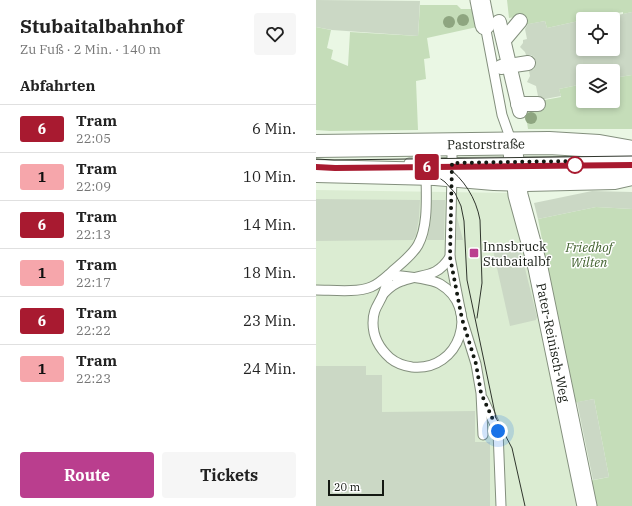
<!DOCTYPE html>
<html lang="de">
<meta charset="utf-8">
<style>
body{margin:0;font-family:"IBM Plex Serif",serif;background:#f6f6f6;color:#222;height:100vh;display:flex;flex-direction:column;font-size:15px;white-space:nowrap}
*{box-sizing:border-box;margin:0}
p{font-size:13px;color:#767676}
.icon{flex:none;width:22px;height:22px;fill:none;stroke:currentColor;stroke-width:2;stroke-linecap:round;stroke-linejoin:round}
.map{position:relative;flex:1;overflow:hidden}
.panel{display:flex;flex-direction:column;background:#fff;width:316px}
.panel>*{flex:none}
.badge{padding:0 8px;border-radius:3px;font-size:14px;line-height:26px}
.tools{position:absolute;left:260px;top:12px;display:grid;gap:8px}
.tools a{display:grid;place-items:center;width:44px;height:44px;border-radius:4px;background:#fff;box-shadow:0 2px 6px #0003;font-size:20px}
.scale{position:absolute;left:12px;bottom:10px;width:56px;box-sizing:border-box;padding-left:4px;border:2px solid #141912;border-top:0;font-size:11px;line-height:14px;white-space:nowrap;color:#141912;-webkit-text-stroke:3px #fff;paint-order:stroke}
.you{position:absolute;width:20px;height:20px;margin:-10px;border:3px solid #fff;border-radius:50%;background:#1a73e8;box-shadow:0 0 0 6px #1a73e833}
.map>.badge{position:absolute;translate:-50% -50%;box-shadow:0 0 0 2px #fff}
h2{padding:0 20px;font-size:15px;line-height:36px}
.round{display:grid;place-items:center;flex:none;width:42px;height:42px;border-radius:4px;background:#f6f6f6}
.headline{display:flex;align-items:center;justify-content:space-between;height:68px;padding:0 20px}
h1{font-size:19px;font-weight:700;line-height:30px}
.button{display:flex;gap:8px;margin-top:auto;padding:8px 20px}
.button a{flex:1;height:46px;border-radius:4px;background:#ba3e8e;color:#fff;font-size:16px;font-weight:700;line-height:46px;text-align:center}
.button a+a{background:#f6f6f6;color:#222}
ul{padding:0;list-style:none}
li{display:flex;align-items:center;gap:12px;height:48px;padding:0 20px;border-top:1px solid #e0e0e0}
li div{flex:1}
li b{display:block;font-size:15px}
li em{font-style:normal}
li .badge{min-width:44px;font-weight:700;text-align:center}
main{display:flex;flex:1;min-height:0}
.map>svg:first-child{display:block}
.built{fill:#dbecd2}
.green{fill:#c5ddb9}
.building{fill:#cbd8c5}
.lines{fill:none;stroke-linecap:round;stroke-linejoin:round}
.service-casing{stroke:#838f7d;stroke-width:11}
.pedestrian-casing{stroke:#838f7d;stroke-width:16}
.minor-casing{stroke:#838f7d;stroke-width:21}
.tertiary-casing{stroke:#838f7d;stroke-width:24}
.service{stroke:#fff;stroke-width:9}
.pedestrian{stroke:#fff;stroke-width:14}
.minor{stroke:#fff;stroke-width:19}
.tertiary{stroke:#fff;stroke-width:22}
.tram{stroke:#30362d;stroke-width:1}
.tree{fill:#8ea580}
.line-casing{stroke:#fff;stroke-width:9}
.line{stroke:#a81a30;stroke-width:6}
.walk{stroke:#141912;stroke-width:4;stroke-dasharray:0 7.2}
.stop-dot{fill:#fff;stroke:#a81a30;stroke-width:2}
.poi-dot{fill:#ba3e8e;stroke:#fff;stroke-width:1.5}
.labels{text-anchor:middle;stroke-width:3;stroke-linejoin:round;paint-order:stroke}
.street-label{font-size:13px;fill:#141912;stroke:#fff}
.poi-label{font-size:13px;fill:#141912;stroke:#fff;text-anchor:start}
.park-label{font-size:13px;font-style:italic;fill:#42622f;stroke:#fff}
</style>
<main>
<section class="panel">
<div class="headline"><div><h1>Stubaitalbahnhof</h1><p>Zu Fuß · 2 Min. · 140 m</p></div><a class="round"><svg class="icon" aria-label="heart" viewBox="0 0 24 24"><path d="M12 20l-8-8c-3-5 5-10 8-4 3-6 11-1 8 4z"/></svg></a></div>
<h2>Abfahrten</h2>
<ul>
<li><span class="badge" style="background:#a81a30;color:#fff">6</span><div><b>Tram</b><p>22:05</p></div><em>6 Min.</em></li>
<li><span class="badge" style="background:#f6a6ab;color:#111">1</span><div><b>Tram</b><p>22:09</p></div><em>10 Min.</em></li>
<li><span class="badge" style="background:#a81a30;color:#fff">6</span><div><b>Tram</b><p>22:13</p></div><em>14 Min.</em></li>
<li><span class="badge" style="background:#f6a6ab;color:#111">1</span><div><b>Tram</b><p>22:17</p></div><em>18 Min.</em></li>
<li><span class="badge" style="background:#a81a30;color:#fff">6</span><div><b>Tram</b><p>22:22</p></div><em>23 Min.</em></li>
<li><span class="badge" style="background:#f6a6ab;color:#111">1</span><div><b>Tram</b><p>22:23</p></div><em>24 Min.</em></li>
</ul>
<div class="button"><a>Route</a><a>Tickets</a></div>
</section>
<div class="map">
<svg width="316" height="506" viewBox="0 0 316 506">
<rect width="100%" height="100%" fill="#eaf7e4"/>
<polygon class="built" points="0,190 199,193 264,506 0,506"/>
<g class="green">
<polygon points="191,0 316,0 316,12 307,14 307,12 267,19 267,20 231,28 229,21 208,25 199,17 193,18"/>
<polygon points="104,5 141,5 145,9 160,9 161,27 111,38 114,58 108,59 110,79 100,81 102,130 14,131 0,130 0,27 15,30 11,48 17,50 15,59 32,66 34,32 102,36"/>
<polygon points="316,75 316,129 212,129 209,110 223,101 245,97 243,89 267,84 267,101 297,101 297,78"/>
<polygon points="280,207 316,209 316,506 278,506 273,481 293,477 278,399 258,403 222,219"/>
</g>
<g class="building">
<polygon points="0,0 104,1 102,36 16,30 0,27"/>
<polygon points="316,12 316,75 297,78 297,71 267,71 267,84 243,89 245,96 229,99 222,96 220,86 211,82 214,76 213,71 218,69 220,62 218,57 215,55 210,55 209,52 204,47 207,43 207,40 211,39 209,29 212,24 229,21 231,28 267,20 267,49 297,49 297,16"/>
<polygon points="276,191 316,192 316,209 280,207 222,219 218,203"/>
<polygon points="0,199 104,200 103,218 100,235 97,240 0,241"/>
<polygon points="116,200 129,200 128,240 111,240 115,220"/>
<polygon points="141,217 147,240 140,240"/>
<polygon points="203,244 221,317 220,320 194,326 177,250"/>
<polygon points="0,366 50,366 50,375 66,375 66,412 159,411 159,442 174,442 174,506 0,506"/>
<polygon points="278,399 293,477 277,480 261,402"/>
</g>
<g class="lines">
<g class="service-casing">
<g id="service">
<polyline points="169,25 186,115 196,143"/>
<polyline points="136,144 136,175 134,257 146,319 160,364 165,393 167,435"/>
<polyline points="93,163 315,161"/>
<path d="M73,275C86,276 113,278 124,284C165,308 144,372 96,367C89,366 80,363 74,358C64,349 57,337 57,323C57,308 63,305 68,292C70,287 72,281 73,275Z"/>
<path d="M0,290C16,290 40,293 55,287C63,284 72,275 79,269C87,262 97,254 102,245C113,225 110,194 110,172"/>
<path d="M68,293C73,288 79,283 86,281C107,273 120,279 134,257"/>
<polyline points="167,399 182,431 185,506"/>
</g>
</g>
<g class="pedestrian-casing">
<g id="pedestrian">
<polyline points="183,22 204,111"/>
<polyline points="188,40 204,21"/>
<polyline points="185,67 212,63"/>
<polyline points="202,104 222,104"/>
</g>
</g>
<g class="minor-casing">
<g id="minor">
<polyline points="164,0 169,25"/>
<path id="s1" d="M196,143L202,195L222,268L271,506"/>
</g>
</g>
<g class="tertiary-casing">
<g id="tertiary">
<path id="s2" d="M0,146L233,143L283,146L316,152"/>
<polyline points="0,171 119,174 178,179 210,180 298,178 316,174"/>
</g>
</g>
<use href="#service" class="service"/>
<use href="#pedestrian" class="pedestrian"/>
<use href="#minor" class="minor"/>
<use href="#tertiary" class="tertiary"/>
<g class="tram">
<polyline points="0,159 18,160 316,156"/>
<path d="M130,166C148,179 160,198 164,220L166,283L161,318"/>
<polyline points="0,167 19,168 316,165"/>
<polyline points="105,169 118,174 129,182 139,193 145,206 148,221 151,280 180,418"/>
<polyline points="179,416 196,448 209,506"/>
</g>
</g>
<g class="tree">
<circle cx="147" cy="20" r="6"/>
<circle cx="133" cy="22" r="6"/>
<circle cx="215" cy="118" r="6"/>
</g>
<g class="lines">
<g class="line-casing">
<polyline id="line" points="0,167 19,168 316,165"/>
</g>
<use href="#line" class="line"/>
<polyline class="walk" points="182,431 165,393 160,364 146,319 134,257 136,163 259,161 259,165"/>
</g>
<circle class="stop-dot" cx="259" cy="165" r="8"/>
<rect class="poi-dot" x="153" y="248" width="10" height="10" rx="2"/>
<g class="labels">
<g class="street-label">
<text dy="5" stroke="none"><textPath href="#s2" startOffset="170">Pastorstraße</textPath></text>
<text dy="5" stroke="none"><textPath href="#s1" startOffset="204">Pater-Reinisch-Weg</textPath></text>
</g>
<g class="poi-label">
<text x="167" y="251">Innsbruck<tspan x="167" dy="15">Stubaitalbf</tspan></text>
</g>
<g class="park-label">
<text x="273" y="252">Friedhof<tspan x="273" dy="15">Wilten</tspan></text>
</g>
</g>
</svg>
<div class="tools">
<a><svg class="icon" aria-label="locate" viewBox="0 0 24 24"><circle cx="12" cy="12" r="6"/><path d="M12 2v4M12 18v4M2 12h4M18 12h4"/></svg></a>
<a><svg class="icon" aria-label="layers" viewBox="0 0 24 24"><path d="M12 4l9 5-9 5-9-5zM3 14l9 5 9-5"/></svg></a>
</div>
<div class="scale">20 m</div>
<div class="you" style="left:182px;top:431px"></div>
<b class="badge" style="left:111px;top:167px;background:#a81a30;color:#fff">6</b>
</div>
</main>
